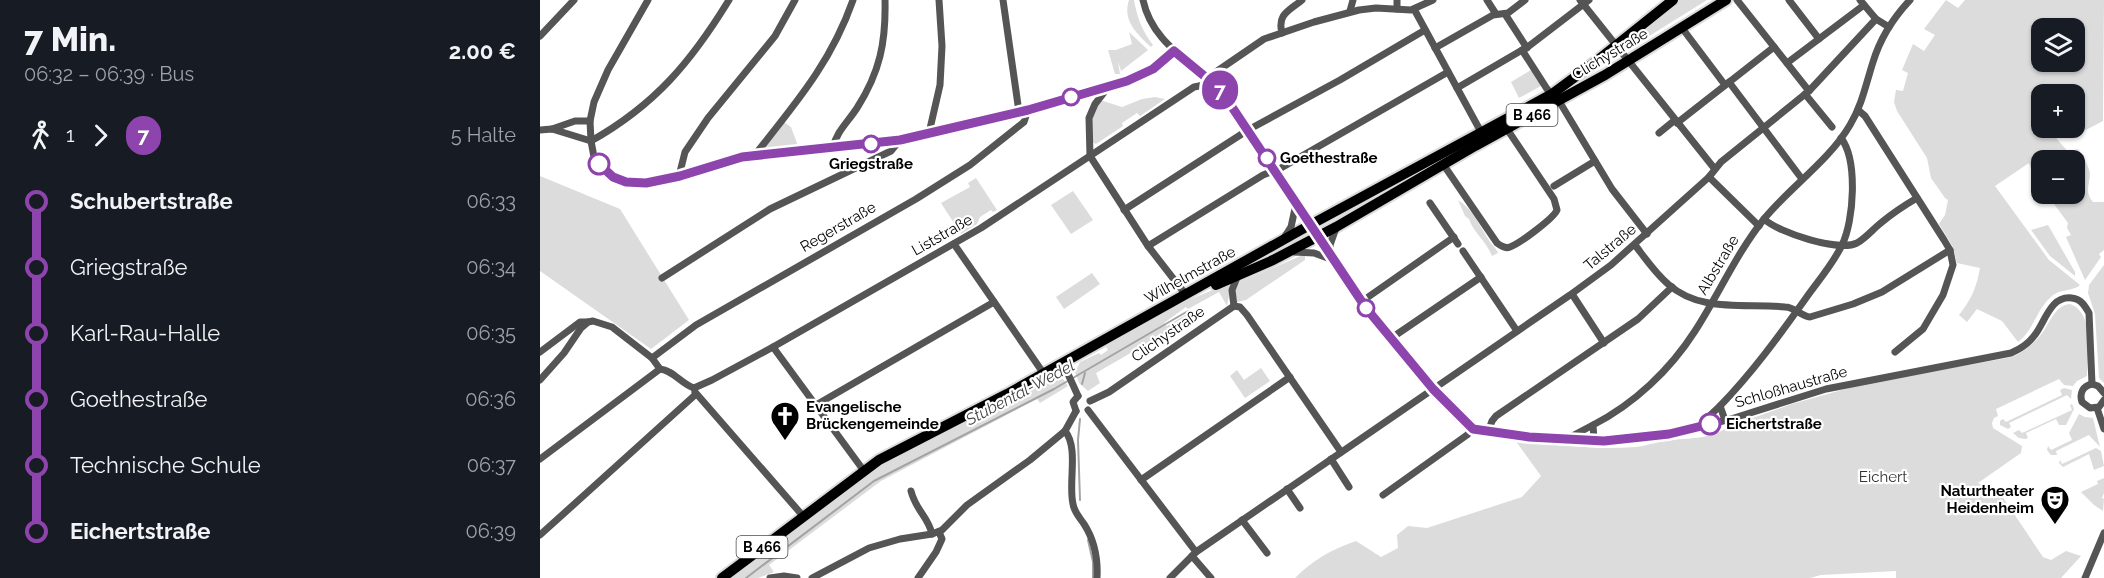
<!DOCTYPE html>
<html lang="de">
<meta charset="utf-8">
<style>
body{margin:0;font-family:Raleway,sans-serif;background:#242831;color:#f1f3f6;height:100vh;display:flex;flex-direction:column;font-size:22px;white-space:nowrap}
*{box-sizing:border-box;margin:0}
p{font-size:20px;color:#9ea1a6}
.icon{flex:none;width:33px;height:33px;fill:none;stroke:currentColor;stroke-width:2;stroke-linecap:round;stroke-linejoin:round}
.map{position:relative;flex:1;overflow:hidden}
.panel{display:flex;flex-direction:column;background:#171b24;width:540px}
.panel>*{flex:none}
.badge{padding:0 12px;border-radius:20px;font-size:21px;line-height:39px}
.buttons{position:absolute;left:1491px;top:18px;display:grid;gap:12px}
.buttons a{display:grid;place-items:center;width:54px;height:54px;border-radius:12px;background:#171b24;box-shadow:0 2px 4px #0004;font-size:30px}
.map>.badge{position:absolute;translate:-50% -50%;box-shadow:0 0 0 3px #fff}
.legs{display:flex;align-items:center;gap:9px;height:66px;padding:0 24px;font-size:20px}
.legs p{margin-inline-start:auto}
.summary{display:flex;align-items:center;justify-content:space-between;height:102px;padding:0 24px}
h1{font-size:33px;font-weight:800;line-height:45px}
ul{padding:0 24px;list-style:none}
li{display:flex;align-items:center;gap:21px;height:66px;font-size:22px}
li i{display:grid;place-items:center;width:9px;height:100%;margin:0 8px;background:currentColor}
li i::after{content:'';width:15px;height:15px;margin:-8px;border:4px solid;border-radius:50%;background:#171b24}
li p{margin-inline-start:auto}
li:first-child i{background:linear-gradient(#0000 50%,currentColor 0)}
li:last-child i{background:linear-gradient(currentColor 50%,#0000 0)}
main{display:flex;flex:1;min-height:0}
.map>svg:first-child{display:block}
.green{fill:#dcdcdc;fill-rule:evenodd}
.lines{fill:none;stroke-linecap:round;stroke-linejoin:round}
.stream{stroke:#a3a3a3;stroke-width:2}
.primary-casing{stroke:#dbdbdb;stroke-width:14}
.street{stroke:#555;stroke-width:7}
.primary{stroke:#000;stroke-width:10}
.line-1-casing{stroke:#fff;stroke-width:14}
.line-1{stroke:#8e44ad;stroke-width:9}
.stop-1-dot{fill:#fff;stroke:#8e44ad;stroke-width:3}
.labels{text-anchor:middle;stroke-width:4.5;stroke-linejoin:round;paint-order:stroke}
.shield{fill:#fff;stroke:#4c4c4c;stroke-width:1.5}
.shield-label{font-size:14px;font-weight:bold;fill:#000}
.street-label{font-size:15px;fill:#000;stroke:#fff}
.stop-label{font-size:15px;font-weight:bold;fill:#000;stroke:#fff;text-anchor:start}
.poi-label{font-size:15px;font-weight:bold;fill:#000;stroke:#fff;text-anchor:start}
.park-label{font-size:15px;fill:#333;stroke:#fff}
.water-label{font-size:16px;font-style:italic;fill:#444;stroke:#fff}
</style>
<main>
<section class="panel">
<div class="summary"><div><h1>7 Min.</h1><p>06:32 – 06:39 · Bus</p></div><b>2.00 €</b></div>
<div class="legs"><svg class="icon" aria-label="walk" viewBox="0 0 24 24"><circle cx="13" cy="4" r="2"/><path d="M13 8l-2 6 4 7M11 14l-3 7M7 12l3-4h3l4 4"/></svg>1<svg class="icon" aria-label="forward" viewBox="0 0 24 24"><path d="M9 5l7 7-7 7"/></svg><b class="badge" style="background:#8e44ad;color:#fff">7</b><p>5 Halte</p></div>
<ul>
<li><i style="color:#8e44ad"></i><b>Schubertstraße</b><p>06:33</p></li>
<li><i style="color:#8e44ad"></i><span>Griegstraße</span><p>06:34</p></li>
<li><i style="color:#8e44ad"></i><span>Karl-Rau-Halle</span><p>06:35</p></li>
<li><i style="color:#8e44ad"></i><span>Goethestraße</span><p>06:36</p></li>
<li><i style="color:#8e44ad"></i><span>Technische Schule</span><p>06:37</p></li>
<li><i style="color:#8e44ad"></i><b>Eichertstraße</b><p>06:39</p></li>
</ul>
</section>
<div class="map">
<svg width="1564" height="578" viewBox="0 0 1564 578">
<rect width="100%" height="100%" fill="#fff"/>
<g class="green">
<path d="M589,0H594C597,17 602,31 613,45L611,47C597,34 582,20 589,0Z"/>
<polygon points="1139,0 1167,0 1106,38 1103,29"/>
<path d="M1406,0L1418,8L1425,0H1564L1563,121L1538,134L1534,128L1516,138L1530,154L1537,149L1539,150C1542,157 1549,166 1550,173C1550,185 1544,191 1553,202H1564V250L1559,254L1561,257L1545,280L1526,237L1531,235L1527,228L1528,223L1511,200L1515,194H1534V160H1502L1501,182L1496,183L1489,163L1455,186L1509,260L1540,285C1532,292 1520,288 1511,297C1496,310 1494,330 1478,342L1462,321L1437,309L1427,322L1419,315C1432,298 1436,289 1440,268L1417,263L1413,247L1399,224L1405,215L1408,200L1405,198L1391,178L1387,158L1357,111L1354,102L1356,90L1363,91L1368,73L1362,70L1373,44L1384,51L1395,35L1384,29ZM1534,28V62H1502V28ZM1534,94V128H1502V94Z"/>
<polygon points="589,32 608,50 581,71 578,61 580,74 575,74 568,50 576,50 592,44"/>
<polygon points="991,70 1001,86 979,98 971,82"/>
<polygon points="615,97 625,99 600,116 597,113 582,123 583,126 556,144 552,142 551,118 560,100 582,107 602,99"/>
<polygon points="244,122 251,127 258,146 218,152"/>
<polygon points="0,176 80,209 149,320 111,349 0,271"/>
<polygon points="436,178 457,210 453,212 451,210 440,217 437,224 421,234 401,203 430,187 428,183"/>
<polygon points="533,191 553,220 531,234 511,205"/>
<path d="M918,200C934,210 940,227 950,242C953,246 956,248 958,253L952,256C947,242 933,232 929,219L925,216Z"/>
<polygon points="1508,225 1535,272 1535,276 1510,256 1491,230"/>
<polygon points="765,254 765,260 706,300 697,302 694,289 698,283"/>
<polygon points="1564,265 1564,383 1559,378 1555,314 1548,293 1549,285"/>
<polygon points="552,273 560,284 524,309 516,297"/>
<polygon points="689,283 691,285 687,306 679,292 648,309 646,307 624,323 627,326 650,312 653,317 556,373 560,383 548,391 539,383 535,372 540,362 559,353 561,355 568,350 566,347 575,340 644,302"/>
<path d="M1530,304C1555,313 1547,354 1547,376L1537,381L1533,386L1524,385L1519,379L1456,409L1458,416L1454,418L1452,423L1453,428L1482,446L1481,453L1438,483L1462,496L1503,557L1511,560L1526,551L1541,556L1521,578H1356V571L1281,575L1270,578H755C773,560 792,549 816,541L841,557L858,548L857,535L868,526L887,528L982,497L1001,476L975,440C1015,445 1054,450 1095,447C1107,446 1119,441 1131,440C1151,438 1171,439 1188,427L1252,404L1323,384L1472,357C1483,352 1491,346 1499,337C1509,326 1514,305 1530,304Z"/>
<polygon points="721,368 730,381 705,398 690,376 697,370 704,380"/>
<polygon points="515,376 523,379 528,386 500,403 497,399 341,481 229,565 234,572 218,578 189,578 324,477 367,450"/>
<polygon points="1524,388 1532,390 1531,399 1527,395 1469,423 1471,427 1468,429 1460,425 1460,421 1463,419 1466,422 1522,395 1520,390"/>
<polygon points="1532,404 1534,409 1526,425 1519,425 1516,419 1486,433 1488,438 1485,439 1479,438 1473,433 1479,430 1482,433 1532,410 1530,405"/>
<polygon points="1539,414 1545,417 1553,418 1560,447 1549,435 1516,451 1517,455 1511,455 1507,450 1508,446 1511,450 1532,440 1529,433"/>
<polygon points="1556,448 1561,451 1564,466 1554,470 1549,454 1523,467 1519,463 1520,460 1522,464"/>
<polygon points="1564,478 1564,493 1562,498 1564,499 1563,511 1554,505 1541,492 1558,484 1557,481"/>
</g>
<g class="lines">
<g class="stream">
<polyline points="542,384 545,373"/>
<polyline points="540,419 538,440 540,500"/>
<polyline points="548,540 553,562 553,578"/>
<polyline points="206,578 334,481 514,389 648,311"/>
</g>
<g class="primary-casing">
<g id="primary">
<polyline points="676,285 731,261 796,227 935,146 1065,75 1186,0"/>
<polyline points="182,578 339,460 467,394 759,231 1012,94 1058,60 1133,0"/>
</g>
</g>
<g class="street">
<polyline points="108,0 68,70 54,102 50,121 51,141 54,157 59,164 73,176 86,181 106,183 139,176 202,157 345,142 488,110 587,81 613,69 634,51"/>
<polyline points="463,0 479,112"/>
<path d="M603,0C613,48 661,65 688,101L783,246L836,321L893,389L924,421L936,430L1030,440H1072L1129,434L1191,419L1286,389L1471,353C1480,349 1488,344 1494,336C1505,323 1510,295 1532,298C1541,299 1545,306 1549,313L1552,384"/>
<polyline points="947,0 956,14"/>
<polyline points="1040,0 1174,168"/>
<polyline points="1197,0 1269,91"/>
<polyline points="1249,0 1279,39"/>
<polyline points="1320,0 1336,19 1349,27"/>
<polyline points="857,9 857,0"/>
<polyline points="874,9 941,132"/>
<polyline points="810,11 813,0"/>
<polyline points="965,14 987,48"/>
<polyline points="1142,28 1185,85"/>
<path d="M742,33C737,14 749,11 762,0"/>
<polyline points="0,36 34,0"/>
<polyline points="895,48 953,15 968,13 985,0"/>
<polyline points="982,50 1007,89 1019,101 1072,189 1107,234"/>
<polyline points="1247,63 1324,5"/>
<polyline points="667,78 724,39 774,22 819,10 836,8 871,10 893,0"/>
<polyline points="1189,82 1262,179"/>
<polyline points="569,86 555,104 549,118 550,156 608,246 646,295"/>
<polyline points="917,88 989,46 1049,0"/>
<polyline points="1265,94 1292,127"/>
<polyline points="1318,110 1325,116 1404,240 1410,250 1413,265 1403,295 1383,329 1355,352"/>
<polyline points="1137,123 1234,47"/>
<polyline points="12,129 35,121 50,121"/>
<path d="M0,130L12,129L51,141C115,105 151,62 189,0"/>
<polyline points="389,133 400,85 402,46 399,0"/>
<polyline points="1119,133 1135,120"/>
<path d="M293,148C296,132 308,122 317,108C340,72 346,42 345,0"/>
<path d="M214,156C255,104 291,63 313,0"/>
<path d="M903,164L957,243C961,246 965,249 970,247C979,244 1014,218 1017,210L1014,199L967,129"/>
<polyline points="139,176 145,152 168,118 235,36 255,0"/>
<polyline points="1169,177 1219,226"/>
<polyline points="1014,186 1055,161"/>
<polyline points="890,203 918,244"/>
<polyline points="584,210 708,130 800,80 885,30"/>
<path d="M1224,219C1239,233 1299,252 1317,243C1326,238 1334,228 1342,222C1353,213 1365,205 1377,198"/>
<polyline points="744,238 751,227 756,204"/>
<polyline points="414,244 504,374"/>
<path d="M1095,245C1105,258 1115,273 1128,284C1160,313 1205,303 1245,307C1255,307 1261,316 1270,317L1313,304L1342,292L1410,250"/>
<polyline points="608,246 723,175 741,168 908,72"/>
<polyline points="923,251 977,331"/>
<polyline points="754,252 774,253 793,260"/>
<polyline points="792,257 790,245 796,228"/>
<polyline points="122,278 230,209 351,151 360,140"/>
<polyline points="1032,294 1064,343"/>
<polyline points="821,302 914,237"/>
<polyline points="694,306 700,307 707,315 801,452"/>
<polyline points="694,306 692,290 698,275"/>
<polyline points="850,339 941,277"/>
<polyline points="233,347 324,471"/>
<polyline points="0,352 40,322 48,322"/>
<polyline points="112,358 156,325 376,199 430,165 484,122 488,110"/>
<polyline points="523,363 538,396"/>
<path d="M0,380L24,353L41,328L48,322L53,321L72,327L112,358L120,369C133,370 141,384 154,388"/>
<polyline points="154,388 172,380 233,347 441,228 654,87 674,83"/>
<polyline points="155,392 263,516"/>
<path d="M1564,393L1558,386L1552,384C1543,386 1539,393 1542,402L1550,408L1559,407L1564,400"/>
<polyline points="550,401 569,392 694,306"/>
<polyline points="276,405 454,302"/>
<polyline points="1557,408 1564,429"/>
<polyline points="548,410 656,552"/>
<polyline points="536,411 533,402 538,396"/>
<path d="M1185,420L1180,406C1212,373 1239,336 1266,298C1278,281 1293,264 1302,245C1314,221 1318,160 1301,138"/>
<polyline points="1162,426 1164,421 1180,406"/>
<path d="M525,431C539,448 528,483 533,504C534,512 540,518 544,524C555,541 558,559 557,578"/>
<polyline points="948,432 952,421 956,416 1098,319 1132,287"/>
<polyline points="1030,440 1034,435 1053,425"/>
<path d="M1054,440L1053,425C1094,404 1130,370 1155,331C1179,294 1196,254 1224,219C1250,187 1289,161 1310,125C1322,105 1326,84 1333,62C1340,39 1354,17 1370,0"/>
<polyline points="0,459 120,369"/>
<polyline points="791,459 809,487"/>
<polyline points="601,480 750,377"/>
<polyline points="747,489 760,508"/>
<path d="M371,491C376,511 388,516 392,534"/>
<polyline points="843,495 927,435 933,429"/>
<polyline points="702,520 727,553"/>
<polyline points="0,535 155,395"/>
<polyline points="652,556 671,578"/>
<polyline points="230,578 244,576 257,578"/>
<polyline points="272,578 329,548 360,539 392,534 402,530 427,505 490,460 525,431 536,411"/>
<polyline points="378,578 396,552 402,539 399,532"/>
<polyline points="630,578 656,552 1030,295 1071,265 1169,177 1181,162 1269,91 1336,19"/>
<polyline points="1545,578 1564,533"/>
</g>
<use href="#primary" class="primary"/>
</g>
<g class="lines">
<g class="line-1-casing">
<polyline id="line-1" points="59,164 73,177 86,182 106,183 140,176 202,157 360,140 488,110 587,81 613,69 634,51 680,89 826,308 893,389 933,429 989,437 1064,441 1129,434 1170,424"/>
</g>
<use href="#line-1" class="line-1"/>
</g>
<defs>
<g id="church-pin" transform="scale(1.5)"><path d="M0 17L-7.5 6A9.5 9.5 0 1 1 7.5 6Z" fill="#000" stroke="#fff"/><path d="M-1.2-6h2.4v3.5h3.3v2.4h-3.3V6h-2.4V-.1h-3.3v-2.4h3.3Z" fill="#fff"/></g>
<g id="theatre-pin" transform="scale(1.5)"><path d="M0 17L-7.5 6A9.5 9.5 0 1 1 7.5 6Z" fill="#000" stroke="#fff"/><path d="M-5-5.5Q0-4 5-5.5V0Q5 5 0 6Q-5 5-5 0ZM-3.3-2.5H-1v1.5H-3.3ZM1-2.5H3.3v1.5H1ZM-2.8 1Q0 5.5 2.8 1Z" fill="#fff"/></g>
</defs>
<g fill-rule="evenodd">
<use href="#church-pin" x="245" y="416"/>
<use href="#theatre-pin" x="1515" y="500"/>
</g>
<g class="stop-1-dot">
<circle cx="531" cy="97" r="8"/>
<circle cx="331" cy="144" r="8"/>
<circle cx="727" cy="158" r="8"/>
<circle cx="59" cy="164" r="10"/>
<circle cx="826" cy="308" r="8"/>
<circle cx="1170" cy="424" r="10"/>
</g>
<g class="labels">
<g class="shield">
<rect x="966.5" y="104" width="51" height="22" rx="4.5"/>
<rect x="196.5" y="536" width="51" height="22" rx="4.5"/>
</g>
<g class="shield-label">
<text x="992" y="120">B 466</text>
<text x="222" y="552">B 466</text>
</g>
<g class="street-label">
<text transform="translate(1070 54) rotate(-31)" y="5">Clichystraße</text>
<text transform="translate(298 227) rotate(-30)" y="5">Regerstraße</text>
<text transform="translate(402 235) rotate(-30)" y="5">Liststraße</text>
<text transform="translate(1070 247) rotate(-40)" y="5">Talstraße</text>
<text transform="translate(1178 265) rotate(-59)" y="5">Albstraße</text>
<text transform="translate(650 275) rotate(-29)" y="5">Wilhelmstraße</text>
<text transform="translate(628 334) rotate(-35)" y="5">Clichystraße</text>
<text transform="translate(1251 387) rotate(-16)" y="5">Schloßhaustraße</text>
</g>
<g class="stop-label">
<text x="740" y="163">Goethestraße</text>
<text x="331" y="169" text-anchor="middle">Griegstraße</text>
<text x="1186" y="429">Eichertstraße</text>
</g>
<g class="poi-label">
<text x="266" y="412">Evangelische<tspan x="266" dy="17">Brückengemeinde</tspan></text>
<text x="1494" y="496" text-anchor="end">Naturtheater<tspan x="1494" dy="17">Heidenheim</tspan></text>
</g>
<g class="park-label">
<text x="1343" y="482">Eichert</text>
</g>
<g class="water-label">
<text transform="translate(480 392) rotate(-28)" y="6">Stubental-Wedel</text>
</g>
</g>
</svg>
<div class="buttons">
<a><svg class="icon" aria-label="layers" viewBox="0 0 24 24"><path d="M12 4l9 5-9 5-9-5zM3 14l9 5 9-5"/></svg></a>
<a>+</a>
<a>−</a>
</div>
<b class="badge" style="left:680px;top:90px;background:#8e44ad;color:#fff">7</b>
</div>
</main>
